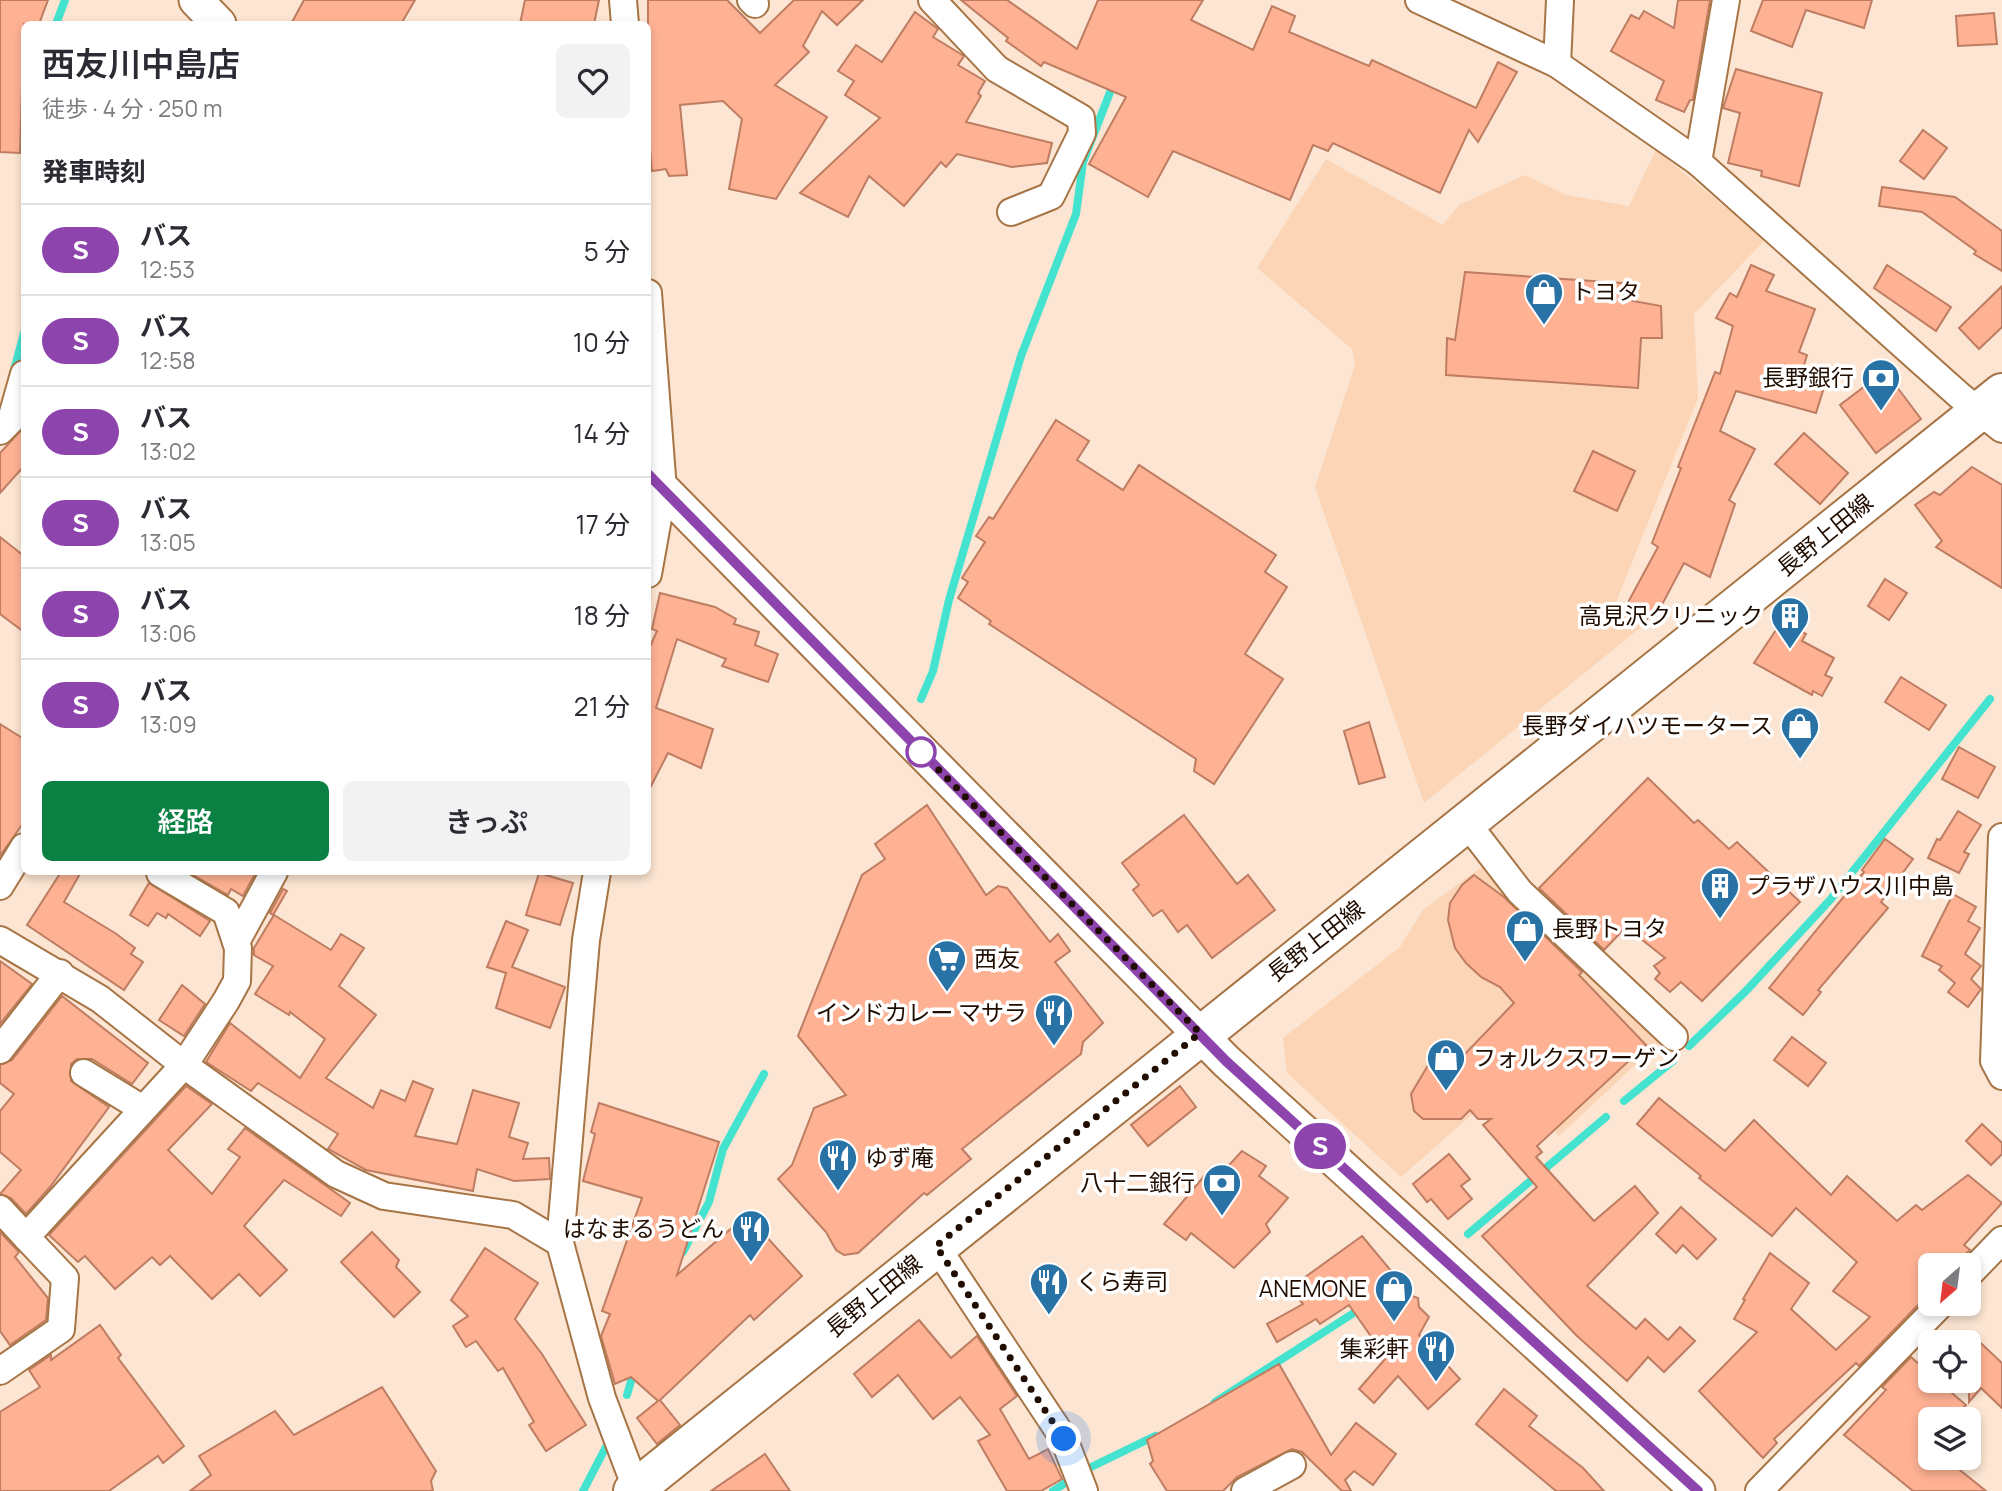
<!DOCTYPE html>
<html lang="ja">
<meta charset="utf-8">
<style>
body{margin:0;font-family:Manrope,"Noto Sans JP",sans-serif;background:#f2f2f3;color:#2b2b33;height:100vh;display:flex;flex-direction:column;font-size:26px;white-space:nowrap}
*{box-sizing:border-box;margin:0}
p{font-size:23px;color:#7c7c81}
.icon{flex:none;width:38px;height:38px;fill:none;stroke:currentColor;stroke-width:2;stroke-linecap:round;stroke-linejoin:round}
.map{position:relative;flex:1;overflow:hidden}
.drawer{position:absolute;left:21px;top:21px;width:630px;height:854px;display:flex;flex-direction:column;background:#fff;border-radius:10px;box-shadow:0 4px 10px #0003}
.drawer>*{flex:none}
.badge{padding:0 14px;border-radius:23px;font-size:24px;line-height:46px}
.needle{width:46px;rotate:208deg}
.buttons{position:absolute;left:1918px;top:1253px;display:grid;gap:14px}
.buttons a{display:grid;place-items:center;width:63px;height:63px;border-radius:10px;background:#fff;box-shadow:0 4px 10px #0003;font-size:35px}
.you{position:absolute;width:35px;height:35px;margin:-18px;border:5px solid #fff;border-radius:50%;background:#1a73e8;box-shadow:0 0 0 10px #1a73e833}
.map>.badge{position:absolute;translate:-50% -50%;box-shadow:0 0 0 4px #fff}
h2{padding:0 21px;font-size:26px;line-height:63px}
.round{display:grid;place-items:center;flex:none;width:74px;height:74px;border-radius:10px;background:#f2f2f3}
.headline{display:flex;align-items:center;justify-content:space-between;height:119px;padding:0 21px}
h1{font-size:33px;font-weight:600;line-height:52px}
.action{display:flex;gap:14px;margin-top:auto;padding:14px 21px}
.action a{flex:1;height:80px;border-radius:10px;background:#0b8043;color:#fff;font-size:28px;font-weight:600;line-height:80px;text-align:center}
.action a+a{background:#f2f2f3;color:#2b2b33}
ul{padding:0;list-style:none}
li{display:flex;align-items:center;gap:21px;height:91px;padding:0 21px;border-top:2px solid #e1e1e2}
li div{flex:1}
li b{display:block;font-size:26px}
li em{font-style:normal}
li .badge{min-width:77px;font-weight:700;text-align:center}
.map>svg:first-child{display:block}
.built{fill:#fbd5b5}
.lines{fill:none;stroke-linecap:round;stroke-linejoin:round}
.stream{stroke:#44e3cf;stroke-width:8}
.building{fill:#ffb293;stroke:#be7d62;stroke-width:2}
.minor-casing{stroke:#a77545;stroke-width:30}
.tertiary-casing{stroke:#a77545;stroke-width:37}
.primary-casing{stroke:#a77545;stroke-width:42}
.minor{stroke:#fff;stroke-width:26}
.tertiary{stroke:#fff;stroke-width:33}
.primary{stroke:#fff;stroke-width:38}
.line-casing{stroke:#fff;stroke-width:16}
.line{stroke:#8e44ad;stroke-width:10}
.walk{stroke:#200d00;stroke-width:7;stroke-dasharray:0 12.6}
.stop-dot{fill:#fff;stroke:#8e44ad;stroke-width:3.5}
.labels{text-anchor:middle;stroke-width:7;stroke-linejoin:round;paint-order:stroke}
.poi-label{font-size:23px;fill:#200d00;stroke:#fff;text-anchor:end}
.street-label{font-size:23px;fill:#200d00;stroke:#fff}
</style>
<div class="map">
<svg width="2002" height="1491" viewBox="0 0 2002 1491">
<rect width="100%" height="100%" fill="#fce5d2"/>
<g class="built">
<polygon points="1656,150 1765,240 1694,314 1698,398 1614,607 1641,627 1424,803 1315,487 1355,365 1352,349 1257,268 1326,159 1443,225 1459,205 1525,175 1566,195 1629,206"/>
<polygon points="1487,863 1663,1039 1559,1136 1509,1082 1401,1177 1287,1073 1283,1038 1400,947 1423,910"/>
</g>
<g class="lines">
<g class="stream">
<polyline points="56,24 65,0"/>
<polyline points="13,374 24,333"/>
<polyline points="921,699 933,671 949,600 1021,356 1076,214 1083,162 1114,82"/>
<polyline points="1689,1046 1746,991 1830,900 1990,699"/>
<polyline points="1624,1101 1673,1061"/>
<polyline points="1468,1234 1606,1117"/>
<polyline points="683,1252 709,1202 723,1149 764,1074"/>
<polyline points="627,1395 634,1371"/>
<polyline points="1215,1402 1363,1307"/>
<polyline points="583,1491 607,1445"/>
<polyline points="1053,1491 1085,1470 1155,1436"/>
</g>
</g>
<g class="building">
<polygon points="0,0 48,0 39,24 24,24 20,153 0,152"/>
<polygon points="304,0 415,0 401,24 291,24"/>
<polygon points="525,0 599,0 594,24 520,24"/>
<polygon points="648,0 727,0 760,33 794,0 863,0 837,25 822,11 803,46 809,52 775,85 827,117 776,199 729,189 742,119 723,101 680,105 687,175 669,176 666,169 652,171 648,129"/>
<polygon points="961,0 1007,0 1077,49 1098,0 1203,0 1191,20 1253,50 1272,6 1295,16 1289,32 1369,66 1372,60 1476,108 1498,62 1517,72 1478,142 1469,130 1440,193 1333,143 1328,151 1313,145 1290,200 1173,151 1148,197 1089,164 1126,97 1044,62 1041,66 1006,41 1008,38"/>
<polygon points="1678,0 1710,0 1693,100 1690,100 1684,112 1656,100 1664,81 1611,51 1631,15 1639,19 1644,11 1674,28"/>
<polygon points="1763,0 1872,0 1864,28 1806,10 1792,47 1751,31"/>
<polygon points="915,12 938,29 933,37 964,56 958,65 985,81 978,93 981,96 966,122 1052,143 1047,163 1012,167 957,154 946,167 941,162 904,206 869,176 848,217 800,193 880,118 845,95 854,81 838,71 856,45 882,62"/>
<polygon points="1994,13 1997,44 1958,46 1956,16"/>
<polygon points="1736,69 1822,93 1799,186 1761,176 1762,171 1728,163 1740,113 1723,108"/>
<polygon points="1923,130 1947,148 1924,179 1900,161"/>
<polygon points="1882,187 1955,197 2002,231 2002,271 1974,254 1976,251 1922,212 1879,206"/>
<polygon points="1751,265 1774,275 1766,291 1815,309 1799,352 1807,355 1802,372 1826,381 1816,413 1736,391 1720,431 1755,449 1729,500 1735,504 1710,577 1684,563 1656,616 1650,613 1645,623 1627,613 1630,608 1626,606 1658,547 1652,543 1681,468 1678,467 1715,372 1720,374 1733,326 1716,318 1730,293 1737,297"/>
<polygon points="1887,265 1951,307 1936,331 1874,288"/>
<polygon points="1465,272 1635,284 1633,301 1661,306 1662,338 1641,338 1638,388 1446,375 1447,338 1455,340"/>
<polygon points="2002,286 2002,327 1979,349 1959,328"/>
<polygon points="1885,371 1921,419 1876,453 1840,405"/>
<polygon points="1056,420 1089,441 1077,460 1123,490 1139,465 1276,555 1265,572 1287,587 1245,654 1283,679 1214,784 1194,771 1196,759 989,624 991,621 958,598 968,582 962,578 985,542 976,536 989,517 993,519"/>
<polygon points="24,427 24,466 0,493 0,453"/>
<polygon points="1804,433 1848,473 1820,504 1775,464"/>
<polygon points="1593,451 1635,471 1617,511 1574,491"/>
<polygon points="1972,467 2002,485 2002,588 1936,547 1942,541 1915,505 1934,492 1940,495"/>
<polygon points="0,537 24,556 24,632 0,614"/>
<polygon points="1885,579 1907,593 1889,620 1868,606"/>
<polygon points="660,593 715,607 736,619 734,624 759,632 755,645 778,654 768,682 722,666 726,659 677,639 656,708 713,729 701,768 668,753 648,792 648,651 657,631 652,629"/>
<polygon points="1782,621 1806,634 1802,641 1834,658 1825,675 1832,678 1822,696 1813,691 1812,695 1754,663"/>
<polygon points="1901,677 1946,705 1929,730 1885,702"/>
<polygon points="1369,722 1385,777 1359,784 1344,731"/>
<polygon points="0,724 24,739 24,822 0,856"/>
<polygon points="1959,747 1995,767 1978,798 1942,779"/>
<polygon points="1648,778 1694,823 1698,820 1729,849 1737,842 1800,902 1702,1001 1681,982 1670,992 1655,979 1660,973 1654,966 1665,958 1626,927 1604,950 1539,888"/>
<polygon points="927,805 986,895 998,886 1007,888 1050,942 1058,934 1070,951 1055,962 1103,1023 1083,1042 1081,1054 962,1149 971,1159 927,1195 924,1193 858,1253 844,1255 836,1250 826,1232 778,1179 792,1165 814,1108 846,1095 798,1036 862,875 885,859 875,844"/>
<polygon points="1958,811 1981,825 1964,852 1969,854 1959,873 1928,858 1937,839 1940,840"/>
<polygon points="1184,815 1237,884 1248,875 1275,910 1212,958 1187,925 1178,932 1162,910 1153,916 1133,890 1139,885 1122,863"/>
<polygon points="1885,839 1913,859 1881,902 1888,908 1818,990 1821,992 1803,1015 1769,988 1864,872 1862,870"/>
<polygon points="61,872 81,872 64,902 115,933 135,948 131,954 143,962 124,990 27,925"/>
<polygon points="188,872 256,872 243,896 231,889 228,895"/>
<polygon points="539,873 573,883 560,925 526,915"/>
<polygon points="1474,875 1504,897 1582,972 1579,975 1646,1045 1537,1146 1542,1152 1536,1157 1594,1221 1635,1186 1658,1213 1587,1286 1636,1329 1645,1319 1668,1340 1680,1327 1695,1341 1664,1372 1648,1357 1627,1381 1576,1335 1482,1236 1537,1187 1483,1125 1491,1119 1478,1119 1470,1110 1461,1119 1423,1119 1414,1111 1411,1094 1430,1062 1440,1055 1462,1057 1514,1003 1500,987 1481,977 1466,963 1455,948 1448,920 1450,903 1462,885"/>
<polygon points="149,883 210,921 200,936 168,914 166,918 157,913 148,926 130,915"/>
<polygon points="283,889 287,891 273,915 270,913"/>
<polygon points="1953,894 1976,907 1968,921 1980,928 1965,954 1981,966 1971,979 1981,989 1968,1007 1948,992 1955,983 1939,970 1942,966 1922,956"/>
<polygon points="274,915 331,950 341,934 364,948 339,986 376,1015 326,1078 373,1108 381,1090 405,1101 413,1081 433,1089 415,1136 457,1144 473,1090 519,1103 509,1137 528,1143 523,1159 549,1158 550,1179 514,1181 477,1169 473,1191 366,1170 328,1149 338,1134 258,1083 251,1091 206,1062 230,1023 300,1078 325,1039 290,1012 289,1015 255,994 273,966 254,955 254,948"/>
<polygon points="506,921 528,930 512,967 565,987 550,1028 496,1008 506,973 487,967"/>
<polygon points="0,961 32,984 0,1024"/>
<polygon points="182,985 205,1004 184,1036 159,1020"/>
<polygon points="62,996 148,1063 132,1084 92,1059 77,1059 71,1064 71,1081 109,1107 50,1187 26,1214 11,1198 0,1194 21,1170 0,1152 0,1111 14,1094 0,1083 0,1065 12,1060"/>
<polygon points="1792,1037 1826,1063 1808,1086 1774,1060"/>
<polygon points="186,1086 212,1104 168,1150 212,1194 240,1157 228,1149 245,1128 350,1203 341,1216 284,1180 244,1226 287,1270 260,1296 239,1274 212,1299 170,1256 160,1265 152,1257 115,1289 85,1256 78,1262 49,1235"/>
<polygon points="1180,1086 1196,1107 1148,1146 1131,1125"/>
<polygon points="1659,1098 1725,1151 1754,1120 1831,1195 1847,1176 1897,1221 1916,1205 1922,1210 1968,1175 2002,1203 1964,1245 1970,1250 1954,1265 1930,1265 1930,1291 1918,1305 1859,1366 1856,1363 1774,1439 1777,1443 1763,1458 1699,1391 1757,1332 1734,1319 1745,1300 1743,1299 1770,1253 1809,1283 1791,1309 1836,1350 1870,1317 1833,1291 1857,1262 1796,1208 1772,1236 1699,1178 1701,1176 1637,1124"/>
<polygon points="599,1103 719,1142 677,1275 747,1215 802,1276 754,1320 750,1315 660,1400 680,1425 657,1444 637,1418 658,1401 631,1377 615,1384 601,1336 610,1314 602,1311 642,1198 583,1181 595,1134 591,1132"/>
<polygon points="1982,1124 2002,1143 2002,1154 1991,1165 1966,1141"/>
<polygon points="1242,1151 1266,1166 1259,1176 1288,1198 1266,1224 1270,1232 1234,1268 1191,1233 1186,1240 1164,1224 1210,1169 1219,1176"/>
<polygon points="1449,1154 1470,1179 1461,1186 1472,1199 1448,1219 1431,1199 1427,1202 1413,1184"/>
<polygon points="1681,1207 1716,1239 1697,1259 1683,1245 1676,1253 1656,1234"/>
<polygon points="0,1232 19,1252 15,1257 48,1298 46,1320 10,1345 0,1331"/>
<polygon points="372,1232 399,1260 396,1267 420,1292 394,1317 341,1262"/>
<polygon points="1362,1236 1412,1296 1418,1298 1419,1307 1429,1317 1419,1335 1460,1379 1428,1409 1398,1376 1374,1403 1359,1389 1386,1358 1349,1305 1320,1324 1316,1319 1277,1342 1267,1324 1303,1304 1290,1288"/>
<polygon points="485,1248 538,1283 515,1319 542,1354 586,1425 546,1451 529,1425 534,1422 503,1368 498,1371 476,1341 466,1347 453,1326 468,1316 451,1300"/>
<polygon points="919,1320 951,1358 977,1336 1017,1396 1000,1409 1029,1459 1048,1449 1062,1479 1041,1491 1007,1491 978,1441 990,1435 960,1397 933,1419 898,1375 872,1397 854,1374"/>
<polygon points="100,1325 121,1355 118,1358 184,1446 163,1463 158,1456 109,1491 0,1491 0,1412 40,1387 29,1370 51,1355 51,1360"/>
<polygon points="1969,1332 2002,1363 2002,1408 1981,1388 1969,1402"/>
<polygon points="1911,1357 1930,1374 1930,1381 1938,1381 1966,1405 1953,1419 1930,1419 1930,1458 1945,1458 1986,1491 1913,1491 1844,1435 1886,1390 1882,1387"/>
<polygon points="1279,1364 1331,1455 1356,1423 1396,1454 1373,1485 1354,1471 1345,1480 1351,1491 1342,1491 1302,1452 1292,1449 1237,1477 1223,1491 1167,1491 1150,1464 1153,1461 1147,1440"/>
<polygon points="382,1387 436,1471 431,1481 433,1491 190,1491 211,1475 199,1456 275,1411 294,1435"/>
<polygon points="1504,1389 1537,1416 1529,1426 1583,1468 1604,1491 1556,1491 1476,1424"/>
<polygon points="765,1454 790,1491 711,1491"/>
</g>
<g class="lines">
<g class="minor-casing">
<g id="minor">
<polyline points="623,0 625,24"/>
<polyline points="751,0 755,4"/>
<polyline points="932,0 997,69 1081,118 1082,133 1051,196 1011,212"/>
<polyline points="1419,0 1557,64 1698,162 1960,396 2002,429"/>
<polyline points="1557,64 1560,0"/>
<polyline points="1698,162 1726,0"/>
<polyline points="648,293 663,490 648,574"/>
<polyline points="0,431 11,420 24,374"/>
<polyline points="1466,822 1520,892 1674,1037"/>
<polyline points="2002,837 1994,1061 2002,1076"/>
<polyline points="0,886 24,847"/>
<polyline points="0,940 100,999 184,1065 336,1174 384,1196 513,1215 560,1243 602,1398 636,1488"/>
<polyline points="236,942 274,872"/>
<polyline points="0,1050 60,973"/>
<polyline points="84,1073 143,1109"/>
<polyline points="0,1209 26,1237"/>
<polyline points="560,1243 586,940 597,872"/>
<polyline points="936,1246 1064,1439 1084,1491"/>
<polyline points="1969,1274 2002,1240"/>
<polyline points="0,1371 61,1329 65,1278 26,1237 184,1065 226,1001 237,981 238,948 226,912 160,873"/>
<polyline points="1245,1491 1292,1465"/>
<polyline points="1759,1491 1941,1304"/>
</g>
</g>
<g class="tertiary-casing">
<g id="tertiary">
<polyline points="196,0 219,24"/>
<polyline points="648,474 1226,1061 1698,1491"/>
</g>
</g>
<g class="primary-casing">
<polyline id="primary" points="633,1491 2002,393"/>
</g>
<use href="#minor" class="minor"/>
<use href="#tertiary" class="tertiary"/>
<use href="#primary" class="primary"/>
</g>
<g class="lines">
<g class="line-casing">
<polyline id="line" points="648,474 1226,1061 1698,1491"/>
</g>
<use href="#line" class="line"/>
<polyline class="walk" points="921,752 1200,1033 936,1246 1064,1439"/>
</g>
<defs>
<g id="shop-pin" transform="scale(2.0125)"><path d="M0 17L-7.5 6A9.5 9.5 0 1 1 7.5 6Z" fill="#2872a6" stroke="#fff"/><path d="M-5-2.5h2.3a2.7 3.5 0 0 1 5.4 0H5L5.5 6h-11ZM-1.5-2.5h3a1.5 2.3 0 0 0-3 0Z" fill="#fff"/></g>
<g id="bank-pin" transform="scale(2.0125)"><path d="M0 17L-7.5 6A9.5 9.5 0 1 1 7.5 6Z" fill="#2872a6" stroke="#fff"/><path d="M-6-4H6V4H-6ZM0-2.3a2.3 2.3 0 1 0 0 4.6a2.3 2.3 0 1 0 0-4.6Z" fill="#fff"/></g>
<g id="building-pin" transform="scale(2.0125)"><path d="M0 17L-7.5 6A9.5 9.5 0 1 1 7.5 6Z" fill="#2872a6" stroke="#fff"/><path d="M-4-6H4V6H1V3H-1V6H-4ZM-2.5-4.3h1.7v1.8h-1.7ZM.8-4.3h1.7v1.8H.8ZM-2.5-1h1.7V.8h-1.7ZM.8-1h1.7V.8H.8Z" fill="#fff"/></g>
<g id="supermarket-pin" transform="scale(2.0125)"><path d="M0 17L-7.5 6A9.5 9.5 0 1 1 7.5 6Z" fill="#2872a6" stroke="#fff"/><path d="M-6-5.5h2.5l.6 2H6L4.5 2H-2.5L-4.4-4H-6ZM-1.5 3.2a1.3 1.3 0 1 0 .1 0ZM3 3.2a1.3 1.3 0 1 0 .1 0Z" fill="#fff"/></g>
<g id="restaurant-pin" transform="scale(2.0125)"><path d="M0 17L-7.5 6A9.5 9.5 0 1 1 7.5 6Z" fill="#2872a6" stroke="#fff"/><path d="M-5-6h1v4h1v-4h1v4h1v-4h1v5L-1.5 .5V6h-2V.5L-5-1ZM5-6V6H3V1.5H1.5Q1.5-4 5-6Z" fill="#fff"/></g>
</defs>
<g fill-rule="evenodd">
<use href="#shop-pin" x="1544" y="292"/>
<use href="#bank-pin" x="1881" y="378"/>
<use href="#building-pin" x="1790" y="616"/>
<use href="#shop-pin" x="1800" y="726"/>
<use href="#building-pin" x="1720" y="886"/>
<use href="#shop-pin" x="1525" y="929"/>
<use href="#supermarket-pin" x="947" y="959"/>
<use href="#restaurant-pin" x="1054" y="1013"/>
<use href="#shop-pin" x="1446" y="1058"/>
<use href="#restaurant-pin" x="838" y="1158"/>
<use href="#bank-pin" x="1222" y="1183"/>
<use href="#restaurant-pin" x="751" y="1229"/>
<use href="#restaurant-pin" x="1049" y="1282"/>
<use href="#shop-pin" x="1394" y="1289"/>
<use href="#restaurant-pin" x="1436" y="1349"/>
</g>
<circle class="stop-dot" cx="921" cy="752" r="14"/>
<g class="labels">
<g class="poi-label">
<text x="1571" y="300" text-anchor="start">トヨタ</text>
<text x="1854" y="386">長野銀行</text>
<text x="1763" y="624">高見沢クリニック</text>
<text x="1773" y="734">長野ダイハツモータース</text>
<text x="1747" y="894" text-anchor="start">プラザハウス川中島</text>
<text x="1552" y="937" text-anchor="start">長野トヨタ</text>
<text x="974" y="967" text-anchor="start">西友</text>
<text x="1027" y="1021">インドカレー マサラ</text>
<text x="1473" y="1066" text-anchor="start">フォルクスワーゲン</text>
<text x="865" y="1166" text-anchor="start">ゆず庵</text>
<text x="1195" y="1191">八十二銀行</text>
<text x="724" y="1237">はなまるうどん</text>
<text x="1076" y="1290" text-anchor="start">くら寿司</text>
<text x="1367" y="1297">ANEMONE</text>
<text x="1409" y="1357">集彩軒</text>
</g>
<g class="street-label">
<text transform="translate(1825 535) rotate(-39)" y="8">長野上田線</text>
<text transform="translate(1316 941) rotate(-38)" y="8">長野上田線</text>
<text transform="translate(874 1296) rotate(-39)" y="8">長野上田線</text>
</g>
</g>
</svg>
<div class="buttons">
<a><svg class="needle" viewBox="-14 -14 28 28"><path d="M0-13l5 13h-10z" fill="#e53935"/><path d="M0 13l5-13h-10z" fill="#7c7c81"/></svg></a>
<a><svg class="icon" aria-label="locate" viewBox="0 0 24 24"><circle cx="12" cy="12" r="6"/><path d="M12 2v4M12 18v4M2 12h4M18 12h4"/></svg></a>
<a><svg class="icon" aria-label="layers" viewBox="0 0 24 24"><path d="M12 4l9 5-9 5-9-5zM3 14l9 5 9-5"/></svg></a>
</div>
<div class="you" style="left:1064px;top:1439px"></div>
<b class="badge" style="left:1320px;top:1146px;background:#8e44ad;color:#fff">Ｓ</b>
<section class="drawer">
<div class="headline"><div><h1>西友川中島店</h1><p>徒歩 · 4 分 · 250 m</p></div><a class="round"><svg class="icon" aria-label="heart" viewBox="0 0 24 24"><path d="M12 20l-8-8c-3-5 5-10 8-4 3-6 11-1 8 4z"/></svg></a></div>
<h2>発車時刻</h2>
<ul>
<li><span class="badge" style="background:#8e44ad;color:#fff">Ｓ</span><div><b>バス</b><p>12:53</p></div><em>5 分</em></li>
<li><span class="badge" style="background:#8e44ad;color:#fff">Ｓ</span><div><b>バス</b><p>12:58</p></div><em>10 分</em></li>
<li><span class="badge" style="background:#8e44ad;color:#fff">Ｓ</span><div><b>バス</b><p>13:02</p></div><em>14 分</em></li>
<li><span class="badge" style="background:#8e44ad;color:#fff">Ｓ</span><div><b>バス</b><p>13:05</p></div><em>17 分</em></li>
<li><span class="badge" style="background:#8e44ad;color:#fff">Ｓ</span><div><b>バス</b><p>13:06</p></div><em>18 分</em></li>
<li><span class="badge" style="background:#8e44ad;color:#fff">Ｓ</span><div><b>バス</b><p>13:09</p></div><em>21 分</em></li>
</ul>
<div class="action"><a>経路</a><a>きっぷ</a></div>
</section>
</div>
